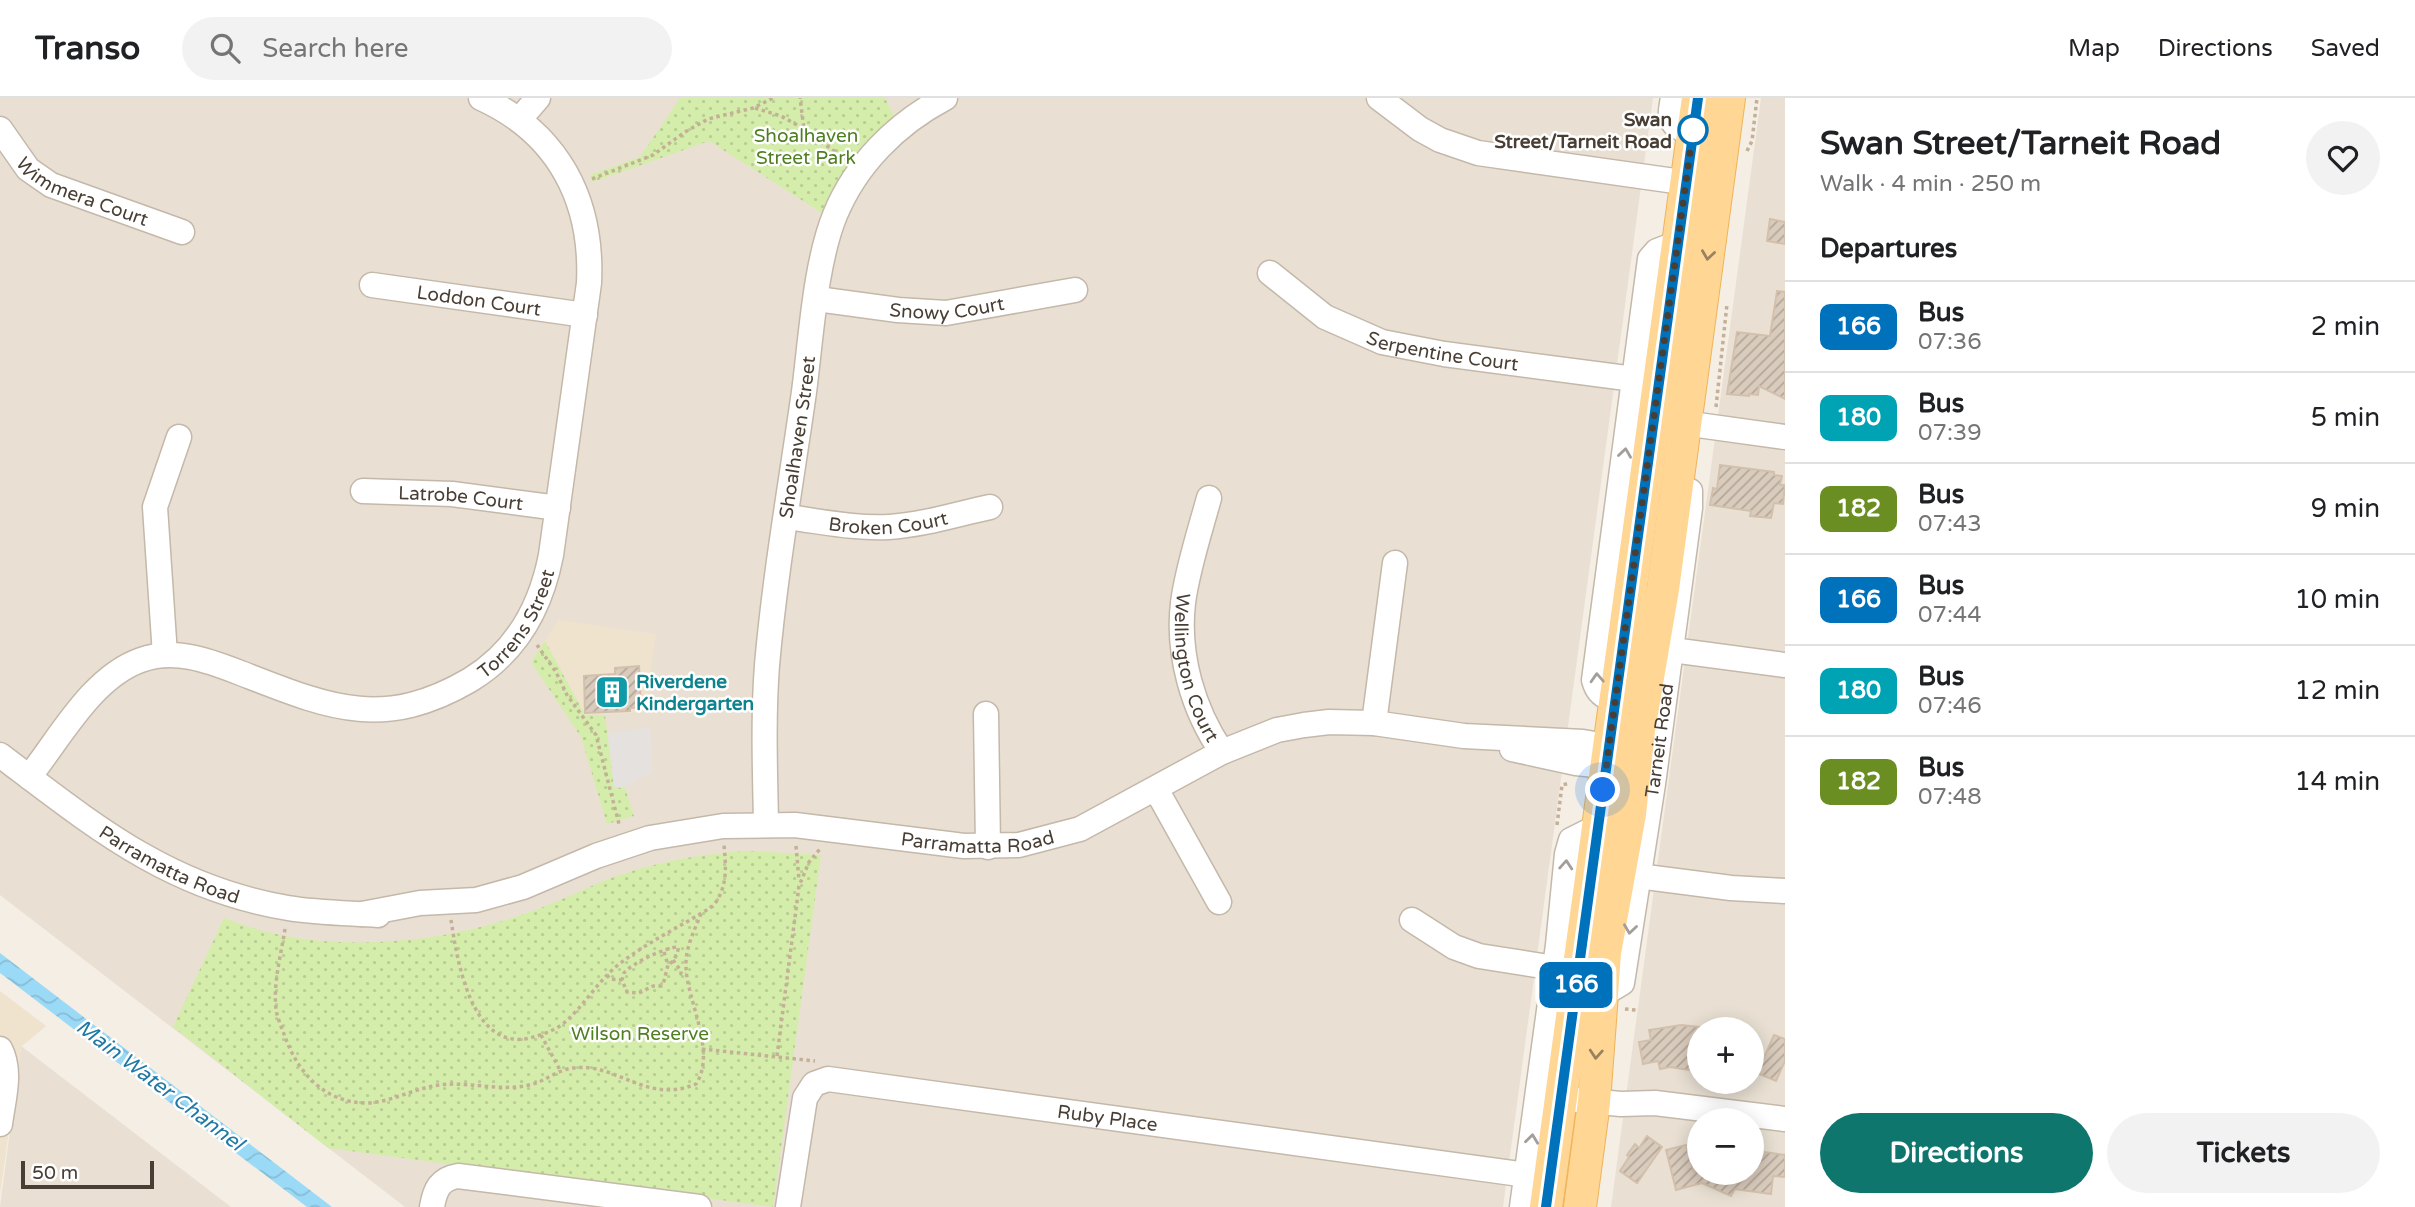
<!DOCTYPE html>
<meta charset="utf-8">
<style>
body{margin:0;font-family:"Varela Round",sans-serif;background:#f2f2f2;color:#202124;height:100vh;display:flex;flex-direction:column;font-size:26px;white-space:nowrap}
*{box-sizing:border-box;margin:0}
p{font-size:23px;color:#757577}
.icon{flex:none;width:38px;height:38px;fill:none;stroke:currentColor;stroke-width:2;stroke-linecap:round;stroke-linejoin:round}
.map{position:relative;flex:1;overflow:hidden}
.details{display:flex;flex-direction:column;background:#fff;width:630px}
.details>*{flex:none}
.badge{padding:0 14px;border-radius:10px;font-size:24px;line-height:46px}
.buttons{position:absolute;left:1687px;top:919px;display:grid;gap:14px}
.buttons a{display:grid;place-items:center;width:77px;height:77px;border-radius:50%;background:#fff;box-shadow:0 4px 18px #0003;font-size:35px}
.scale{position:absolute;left:21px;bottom:18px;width:133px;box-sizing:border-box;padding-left:7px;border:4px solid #483e34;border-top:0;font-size:19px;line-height:24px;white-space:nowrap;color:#483e34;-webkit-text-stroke:5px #fff;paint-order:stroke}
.you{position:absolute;width:35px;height:35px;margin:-18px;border:5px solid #fff;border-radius:50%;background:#1a73e8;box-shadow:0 0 0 10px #1a73e833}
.map>.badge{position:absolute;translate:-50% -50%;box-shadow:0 0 0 4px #fff}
h2{padding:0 35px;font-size:26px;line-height:63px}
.round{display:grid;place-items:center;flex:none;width:74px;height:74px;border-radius:37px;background:#f2f2f2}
.headline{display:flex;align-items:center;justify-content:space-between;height:119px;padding:0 35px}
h1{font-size:33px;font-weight:800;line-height:52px}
.cta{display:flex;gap:14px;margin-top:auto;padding:14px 35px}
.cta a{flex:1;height:80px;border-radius:42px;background:#0f766e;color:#fff;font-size:28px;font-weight:800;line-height:80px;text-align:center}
.cta a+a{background:#f2f2f2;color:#202124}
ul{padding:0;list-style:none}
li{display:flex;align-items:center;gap:21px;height:91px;padding:0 35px;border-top:2px solid #e0e0e0}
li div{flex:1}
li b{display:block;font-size:26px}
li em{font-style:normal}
li .badge{min-width:77px;font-weight:700;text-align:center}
header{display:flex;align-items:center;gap:42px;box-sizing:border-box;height:98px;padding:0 35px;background:#fff;border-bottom:2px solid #e0e0e0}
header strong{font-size:33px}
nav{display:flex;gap:38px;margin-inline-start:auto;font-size:24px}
.search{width:490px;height:63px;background:#f2f2f2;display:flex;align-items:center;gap:18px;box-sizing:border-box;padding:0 24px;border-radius:38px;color:#757577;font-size:26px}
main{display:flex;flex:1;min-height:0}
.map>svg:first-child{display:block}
.residential{fill:#e9e0d3;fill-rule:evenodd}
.education{fill:#efe3ce}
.grass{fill:url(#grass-dots)}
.parking{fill:#e5e1de}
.water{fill:url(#water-waves)}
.building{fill:url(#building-hatch);stroke:#d3c0ac;stroke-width:2}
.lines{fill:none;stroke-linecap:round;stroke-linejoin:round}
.minor-casing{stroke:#c4b8aa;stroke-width:27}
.major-casing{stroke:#efb458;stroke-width:34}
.path{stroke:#c4b097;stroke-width:3.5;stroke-dasharray:3.5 3.5;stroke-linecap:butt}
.minor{stroke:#fff;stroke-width:24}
.major{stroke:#ffd694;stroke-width:32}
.oneway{stroke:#9a825f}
.oneway2{stroke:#a49e9a}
.line-casing{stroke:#fff;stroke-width:16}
.line{stroke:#0072bc;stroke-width:10}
.walk{stroke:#483e34;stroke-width:7;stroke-dasharray:0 12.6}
.stop-dot{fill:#fff;stroke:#0072bc;stroke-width:3.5}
.labels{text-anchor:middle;stroke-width:5;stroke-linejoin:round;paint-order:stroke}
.stop-label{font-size:19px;font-weight:bold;fill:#483e34;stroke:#fff;text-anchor:end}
.park-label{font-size:19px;fill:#4e7f21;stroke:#fff}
.street-label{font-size:19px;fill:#483e34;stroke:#fff}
.culture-label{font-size:19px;font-weight:bold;fill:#0d838f;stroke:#fff;text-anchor:start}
.water-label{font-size:21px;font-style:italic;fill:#1f79a4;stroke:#fff}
</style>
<header>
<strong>Transo</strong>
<div class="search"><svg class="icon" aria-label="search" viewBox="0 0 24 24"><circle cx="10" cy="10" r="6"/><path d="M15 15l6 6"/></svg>Search here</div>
<nav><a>Map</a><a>Directions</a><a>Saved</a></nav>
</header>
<main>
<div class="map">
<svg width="1785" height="1109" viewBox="0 0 1785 1109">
<defs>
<pattern id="grass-dots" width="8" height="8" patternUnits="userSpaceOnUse" patternTransform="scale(1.75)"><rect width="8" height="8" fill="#d5edaa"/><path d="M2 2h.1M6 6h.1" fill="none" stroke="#b8cc93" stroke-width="1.8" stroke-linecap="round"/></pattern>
<pattern id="water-waves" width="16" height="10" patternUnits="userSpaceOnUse" patternTransform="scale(1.75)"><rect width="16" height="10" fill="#9bdaf7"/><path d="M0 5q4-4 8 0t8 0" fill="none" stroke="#87bcd4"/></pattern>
<pattern id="building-hatch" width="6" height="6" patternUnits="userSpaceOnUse" patternTransform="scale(1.75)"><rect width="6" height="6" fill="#daccbd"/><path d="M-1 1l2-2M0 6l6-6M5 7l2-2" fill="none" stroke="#b3a79a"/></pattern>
</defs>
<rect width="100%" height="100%" fill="#f4eee5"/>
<g class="residential">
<polygon points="0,0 1653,0 1503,1109 405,1109 0,797"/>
<path d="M1761,0H1785V1109H1611ZM1699,931H1752V984H1699ZM1699,1022H1752V1074H1699Z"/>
<polygon points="21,948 231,1109 0,1109"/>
</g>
<g class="education">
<polygon points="558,522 656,536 650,577 652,614 585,617 545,543"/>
<polygon points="0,893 46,928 21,949 0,1096"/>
</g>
<g class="grass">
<polygon points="680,0 885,0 895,20 825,117 709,43 593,84 590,77 640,59"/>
<polygon points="545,543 585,617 605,617 614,689 625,690 634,718 607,726 581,639 531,564"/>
<path d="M746,753L821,757L773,1109L328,1050L173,929L224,820C317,858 434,848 527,815C554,806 579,793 606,782C650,765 698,756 746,753Z"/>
</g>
<polygon class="parking" points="650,629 652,674 643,678 625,690 614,689 608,636"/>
<polygon class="water" points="0,855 289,1076 332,1109 307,1109 0,875"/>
<g class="building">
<polygon points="1770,121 1785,124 1785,146 1767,143"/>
<polygon points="1777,193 1785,194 1785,301 1759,288 1758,297 1749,296 1749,298 1727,296 1737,234 1770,238"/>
<polygon points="1720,367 1774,374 1774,377 1782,378 1780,387 1785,387 1783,406 1774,405 1771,420 1750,418 1751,413 1710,407 1713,390 1717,391"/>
<polygon points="639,568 641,609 630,610 630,613 585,615 584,578 615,576 615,570"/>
<polygon points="1681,927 1699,929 1699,959 1696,973 1670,969 1660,971 1658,963 1643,966 1639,944 1651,942 1649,932"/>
<polygon points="1774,937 1785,941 1785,963 1776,983 1757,975"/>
<polygon points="1647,1038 1662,1049 1637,1085 1620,1073 1629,1059 1627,1057 1635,1046 1639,1050"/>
<polygon points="1686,1047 1694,1074 1753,1074 1755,1057 1764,1058 1765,1054 1785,1057 1785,1079 1773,1078 1771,1096 1735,1091 1731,1098 1702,1085 1676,1092 1666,1052"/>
</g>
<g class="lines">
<g class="minor-casing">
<g id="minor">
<polyline points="1379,0 1420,31 1440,42 1478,55 1703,87"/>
<path d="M1673,0C1672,6 1670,13 1671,19C1674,34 1696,35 1708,30"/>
<polyline points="519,22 538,0"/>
<path id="s1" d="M0,31L28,71L51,87L182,134"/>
<path id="s2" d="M1270,175L1325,219L1382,244L1444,256L1634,281"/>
<path id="s3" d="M372,187L585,217"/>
<path id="s4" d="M817,201L898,212L946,215L1075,192"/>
<polyline points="1669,323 1785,339"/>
<path id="s5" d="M363,393L452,396L558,410"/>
<path id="s6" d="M1209,400C1200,433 1187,472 1183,505C1177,557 1193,612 1222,654"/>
<path id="s7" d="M786,419C820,423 855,431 889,429C923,427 957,416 990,409"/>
<polyline points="1672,552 1785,567"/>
<polyline points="165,557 155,409 179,339"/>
<path d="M1631,597C1614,604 1599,601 1594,582L1650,161L1657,153L1678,145"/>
<polyline points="986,616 988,749"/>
<polyline points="1374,625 1395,465"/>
<polyline points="1512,651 1576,665 1625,670"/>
<path id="s8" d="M0,657C93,727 168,790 288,810C318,815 348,815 378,817"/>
<path id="s9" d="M29,679C60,640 92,579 141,562C174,550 207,562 238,574C326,608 381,634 470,582C516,554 541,509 551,457L589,185C593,102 558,35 481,0"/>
<polyline points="1156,691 1219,804"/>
<path id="s10" d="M766,725C765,673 763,619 767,567C775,476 791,385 804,294C811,241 815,166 835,117C856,66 896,26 945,0"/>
<polyline points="1638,778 1731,790 1785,793"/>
<path id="s11" d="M362,816L420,805L476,802L523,789L596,758L650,740L723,728L795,727L964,748L1019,747L1080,731L1222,654L1277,632L1304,627L1329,624L1374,625L1464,638L1583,644L1624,651"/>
<polyline points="1412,822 1454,849 1479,858 1555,870"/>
<path id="s12" d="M1600,898L1622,885L1653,686L1690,410V393"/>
<path d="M0,951C12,973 3,1002 0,1026"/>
<polyline points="1577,1002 1621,1006 1655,1005 1785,1021"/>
<path d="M432,1109C435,1091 440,1081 458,1078L699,1109"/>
<path id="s13" d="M788,1109L805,1000L814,986L828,981L1527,1077"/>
<polyline points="1522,1109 1558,847 1567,756 1571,742 1599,728"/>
</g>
</g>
<g class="major-casing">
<g id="major">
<polyline points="1546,1109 1698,0"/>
<polyline points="1580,1109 1594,1004 1605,855 1630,716 1639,632 1663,491 1729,0"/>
</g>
</g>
<g class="path">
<polyline points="755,10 781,18 804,31 800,0"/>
<polyline points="804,31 845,61"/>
<polyline points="1747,53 1752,43 1757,0"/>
<polyline points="592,81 653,57 685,34 708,21 753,10 773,0"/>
<polyline points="1716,309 1727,206"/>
<polyline points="537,547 556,574 567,597 596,637 619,726"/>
<polyline points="1557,727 1562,687 1570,685"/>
<polyline points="796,748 799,782"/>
<path d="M451,822C457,861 471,954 530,940C541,937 554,933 564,925C584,908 597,884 618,867C647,844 682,828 713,808C728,789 726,770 724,747"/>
<path d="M285,831C281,857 273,885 276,911C277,919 281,928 284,936C297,974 324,1005 367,1005C392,1004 415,990 439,987C469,983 500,994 529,987C545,984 556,972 573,970C618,964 645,1007 696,986C717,954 687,903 686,869C685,851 694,833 701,816"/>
<path d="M664,854L668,867L664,883L661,888H653L639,895L627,894L622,882L624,875C632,865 666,849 678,849C679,854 673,865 668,867"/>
<polyline points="673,862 681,873 681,876 686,876"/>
<polyline points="607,877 610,881 622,882"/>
<polyline points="1625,911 1636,912"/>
<polyline points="541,937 560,972"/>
<polyline points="702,951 815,963"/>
<polyline points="777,958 799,788 809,764 820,751"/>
</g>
<use href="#minor" class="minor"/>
<use href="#major" class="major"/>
</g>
<defs><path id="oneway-chevron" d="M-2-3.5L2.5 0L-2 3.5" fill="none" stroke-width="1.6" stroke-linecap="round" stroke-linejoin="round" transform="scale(1.75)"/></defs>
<g class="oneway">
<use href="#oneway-chevron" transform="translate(1708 157) rotate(98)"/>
<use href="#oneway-chevron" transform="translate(1596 956) rotate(94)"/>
</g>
<g class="oneway2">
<use href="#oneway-chevron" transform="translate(1625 355) rotate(-82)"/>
<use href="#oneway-chevron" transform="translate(1597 580) rotate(-93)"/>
<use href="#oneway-chevron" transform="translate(1566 767) rotate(-86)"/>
<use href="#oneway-chevron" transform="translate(1630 831) rotate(98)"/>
<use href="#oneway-chevron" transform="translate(1532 1041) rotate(-83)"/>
</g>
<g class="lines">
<g class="line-casing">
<polyline id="line" points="1546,1109 1698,0"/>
</g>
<use href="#line" class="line"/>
<polyline class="walk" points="1603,692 1693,32"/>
</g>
<defs>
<g id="building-square" transform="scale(1.75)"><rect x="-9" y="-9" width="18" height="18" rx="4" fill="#0f9aa8" stroke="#fff"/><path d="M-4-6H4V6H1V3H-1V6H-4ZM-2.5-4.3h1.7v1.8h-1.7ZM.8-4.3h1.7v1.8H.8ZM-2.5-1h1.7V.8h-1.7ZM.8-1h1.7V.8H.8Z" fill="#fff"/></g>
</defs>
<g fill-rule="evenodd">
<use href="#building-square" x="612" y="594"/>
</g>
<circle class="stop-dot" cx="1693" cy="32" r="14"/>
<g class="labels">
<g class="stop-label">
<text x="1672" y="28">Swan<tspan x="1672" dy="22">Street/Tarneit Road</tspan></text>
</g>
<g class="park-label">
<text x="806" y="44">Shoalhaven<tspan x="806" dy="22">Street Park</tspan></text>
<text x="640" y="942">Wilson Reserve</text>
</g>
<g class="street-label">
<text dy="7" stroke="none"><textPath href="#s1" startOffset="108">Wimmera Court</textPath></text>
<text dy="7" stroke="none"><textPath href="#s3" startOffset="108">Loddon Court</textPath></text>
<text dy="7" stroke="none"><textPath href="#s4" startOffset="131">Snowy Court</textPath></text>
<text dy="7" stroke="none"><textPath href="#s2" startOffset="194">Serpentine Court</textPath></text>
<text dy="7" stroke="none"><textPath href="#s10" startOffset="388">Shoalhaven Street</textPath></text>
<text dy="7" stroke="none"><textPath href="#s5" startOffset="98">Latrobe Court</textPath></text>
<text dy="7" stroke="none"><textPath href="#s7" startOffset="103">Broken Court</textPath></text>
<text dy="7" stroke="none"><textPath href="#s9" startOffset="583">Torrens Street</textPath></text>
<text dy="7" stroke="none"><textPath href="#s6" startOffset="175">Wellington Court</textPath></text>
<text dy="7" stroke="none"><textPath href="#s12" startOffset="271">Tarneit Road</textPath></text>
<text dy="7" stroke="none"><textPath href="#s11" startOffset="630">Parramatta Road</textPath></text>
<text dy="7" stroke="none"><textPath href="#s8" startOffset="203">Parramatta Road</textPath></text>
<text dy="7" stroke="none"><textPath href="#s13" startOffset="424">Ruby Place</textPath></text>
</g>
<g class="culture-label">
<text x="636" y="590">Riverdene<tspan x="636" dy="22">Kindergarten</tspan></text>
</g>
<g class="water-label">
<text transform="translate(160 987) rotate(37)" y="7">Main Water Channel</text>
</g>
</g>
</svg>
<div class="buttons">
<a>+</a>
<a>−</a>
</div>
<div class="scale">50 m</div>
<div class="you" style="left:1603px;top:692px"></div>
<b class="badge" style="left:1576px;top:887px;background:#0072bc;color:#fff">166</b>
</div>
<section class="details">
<div class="headline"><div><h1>Swan Street/Tarneit Road</h1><p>Walk · 4 min · 250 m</p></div><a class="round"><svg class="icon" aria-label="heart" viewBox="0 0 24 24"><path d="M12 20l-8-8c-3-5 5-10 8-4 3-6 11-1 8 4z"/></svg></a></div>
<h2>Departures</h2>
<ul>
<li><span class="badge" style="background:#0072bc;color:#fff">166</span><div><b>Bus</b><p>07:36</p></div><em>2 min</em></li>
<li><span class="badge" style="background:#00a3b4;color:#fff">180</span><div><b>Bus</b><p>07:39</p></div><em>5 min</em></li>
<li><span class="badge" style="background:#6b8e23;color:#fff">182</span><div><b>Bus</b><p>07:43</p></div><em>9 min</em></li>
<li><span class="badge" style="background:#0072bc;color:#fff">166</span><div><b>Bus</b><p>07:44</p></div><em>10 min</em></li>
<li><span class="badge" style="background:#00a3b4;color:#fff">180</span><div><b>Bus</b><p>07:46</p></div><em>12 min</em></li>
<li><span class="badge" style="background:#6b8e23;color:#fff">182</span><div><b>Bus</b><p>07:48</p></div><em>14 min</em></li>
</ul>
<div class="cta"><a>Directions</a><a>Tickets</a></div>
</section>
</main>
